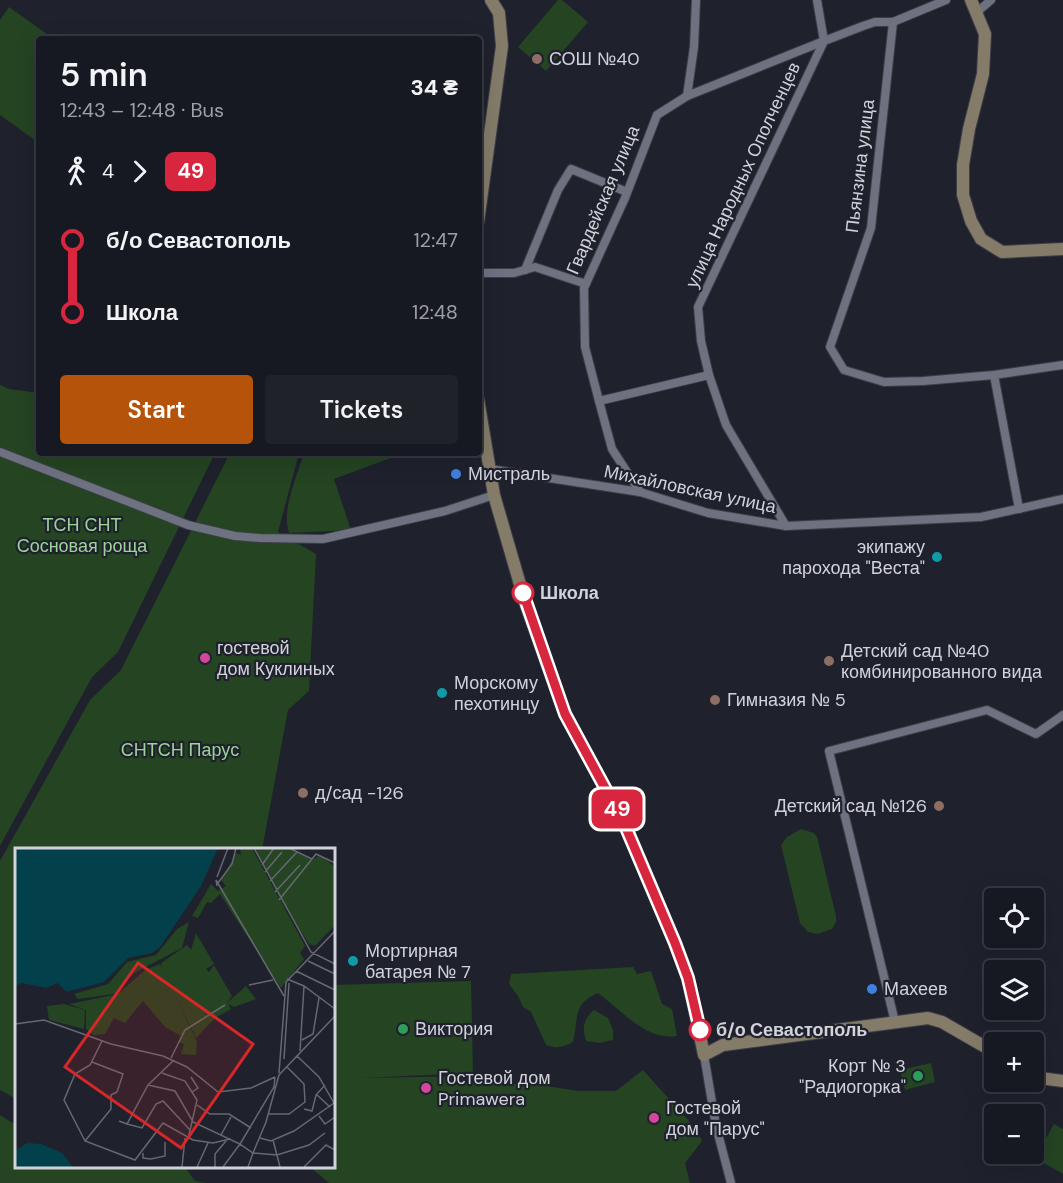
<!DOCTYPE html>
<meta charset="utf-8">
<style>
body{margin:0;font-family:"DM Sans",sans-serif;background:#20222a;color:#f1f3f6;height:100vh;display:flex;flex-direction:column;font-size:22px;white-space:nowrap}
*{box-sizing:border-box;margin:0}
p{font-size:20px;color:#9ea0a5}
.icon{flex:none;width:33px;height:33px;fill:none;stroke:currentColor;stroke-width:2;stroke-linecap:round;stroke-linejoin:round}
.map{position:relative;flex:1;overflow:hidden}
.sheet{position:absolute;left:36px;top:36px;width:446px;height:420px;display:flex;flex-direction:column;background:#171922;border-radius:6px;box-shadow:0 6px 24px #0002,0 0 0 2px #363840}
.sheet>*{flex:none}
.badge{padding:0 12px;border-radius:9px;font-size:21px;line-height:39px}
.fabs{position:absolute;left:984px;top:888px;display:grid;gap:12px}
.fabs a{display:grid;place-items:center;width:60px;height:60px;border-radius:6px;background:#171922;box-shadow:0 6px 24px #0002,0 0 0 2px #363840;font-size:30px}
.map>.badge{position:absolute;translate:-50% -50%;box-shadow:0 0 0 3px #fff}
.legs{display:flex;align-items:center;gap:9px;height:66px;padding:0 24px;font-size:20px}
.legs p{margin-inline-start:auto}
.headline{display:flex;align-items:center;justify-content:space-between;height:102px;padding:0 24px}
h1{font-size:33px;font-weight:600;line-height:45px}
.primary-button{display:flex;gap:12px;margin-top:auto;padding:12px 24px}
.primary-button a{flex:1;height:69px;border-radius:6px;background:#b45309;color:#fff;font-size:24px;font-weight:600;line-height:69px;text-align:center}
.primary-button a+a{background:#20222a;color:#f1f3f6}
ul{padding:0 24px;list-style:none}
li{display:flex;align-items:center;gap:21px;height:72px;font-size:22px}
li i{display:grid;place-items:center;width:9px;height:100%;margin:0 8px;background:currentColor}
li i::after{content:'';width:15px;height:15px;margin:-8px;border:4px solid;border-radius:50%;background:#171922}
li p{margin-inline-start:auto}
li:first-child i{background:linear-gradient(#0000 50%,currentColor 0)}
li:last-child i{background:linear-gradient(currentColor 50%,#0000 0)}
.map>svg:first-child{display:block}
.green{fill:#244422}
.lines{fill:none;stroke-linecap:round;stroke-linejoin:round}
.street-casing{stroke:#3d3e48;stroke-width:10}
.secondary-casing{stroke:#3d3e48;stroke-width:14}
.street{stroke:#6e717f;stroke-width:8}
.secondary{stroke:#847b69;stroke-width:12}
.line-1-casing{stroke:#fff;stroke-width:14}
.line-1{stroke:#d7263d;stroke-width:9}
.education-dot{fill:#8d6e63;stroke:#1f212d;stroke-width:2}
.shop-dot{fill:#3f7fe0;stroke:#1f212d;stroke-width:2}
.culture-dot{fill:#0f9aa8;stroke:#1f212d;stroke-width:2}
.stop-1-dot{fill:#fff;stroke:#d7263d;stroke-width:3}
.hotel-dot{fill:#d1479c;stroke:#1f212d;stroke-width:2}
.leisure-dot{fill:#2e9e5b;stroke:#1f212d;stroke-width:2}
.labels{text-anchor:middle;stroke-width:4.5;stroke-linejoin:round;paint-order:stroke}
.poi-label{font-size:18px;fill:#d1d2da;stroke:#1f212d;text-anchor:start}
.street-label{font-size:18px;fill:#d1d2da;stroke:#1f212d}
.park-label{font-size:18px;fill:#9bd496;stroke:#1f212d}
.stop-label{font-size:18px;font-weight:bold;fill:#d1d2da;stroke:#1f212d;text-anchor:start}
.inset-road{fill:none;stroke:#666872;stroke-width:1.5}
.view{fill:#d62828;fill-opacity:0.15;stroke:#d62828;stroke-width:3}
.inset-edge{fill:none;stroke:#d1d2da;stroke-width:3}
</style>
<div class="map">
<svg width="1063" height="1183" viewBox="0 0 1063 1183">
<rect width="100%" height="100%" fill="#1f212d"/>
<g class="green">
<polygon points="558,0 562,0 588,22 546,71 518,47"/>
<polygon points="9,7 54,39 39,39 39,143 0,115 0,20"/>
<polygon points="0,385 9,389 39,393 39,453 215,453 118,652 92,677 0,846"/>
<polygon points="230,453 299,453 278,532 316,554 309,691 288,710 262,850 16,850 16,1099 0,1090 0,861 90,700 121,670"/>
<path d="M304,453H404L334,479L351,530L289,533C281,509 297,477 304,453Z"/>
<polygon points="801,829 814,833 817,837 836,916 836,922 832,929 818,934 808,932 800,923 781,845 787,837"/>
<path d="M633,967L637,974L651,971L662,1004L672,1009L677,1036C646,1041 621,1010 598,993C572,1004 579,1018 573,1042C563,1047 557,1049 546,1045L531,1012L523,1007L518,996L509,984L511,974Z"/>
<polygon points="471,981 473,1073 361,1078 472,1076 489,1077 493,1084 534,1084 578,1091 616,1091 643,1070 697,1130 702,1141 685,1163 690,1183 329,1183 310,1167 333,1166 333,985"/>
<path d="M594,1010L608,1018L613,1030V1040L599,1043L586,1041C582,1027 583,1020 594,1010Z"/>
<polygon points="931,1063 935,1082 905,1090 900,1070"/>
<polygon points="0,1115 16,1125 16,1166 185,1167 195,1181 206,1183 0,1183"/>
<polygon points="1054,1124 1063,1129 1063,1174 1035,1158"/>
</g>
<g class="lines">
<g class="street-casing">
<g id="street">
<polyline points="976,13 991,0"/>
<polyline points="893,22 871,228 830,347 844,370 884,382 923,381 994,375 1063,365"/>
<polyline points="687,96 694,47 696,0"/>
<polyline points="525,270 558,190 571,169 627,192"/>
<polyline points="478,273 514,273 535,267 586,284"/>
<polyline points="994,375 1019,509"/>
<polyline points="599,401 709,375"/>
<polyline points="0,452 188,525 235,536 260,538 323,539 445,511 494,495"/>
<polyline points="490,469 640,492 708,513 786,526 981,517 1063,499"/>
<polyline points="640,492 612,449 599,401 585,347 584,288 625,198 657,115 687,96 824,41 863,26 875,22 893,22 946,0"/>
<polyline points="786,526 726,425 709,375 701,341 698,307 824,41 817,0"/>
<polyline points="895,1022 829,751 987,710 1036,734 1063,715"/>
<polyline points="704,1055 716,1126 731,1183"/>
</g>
</g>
<g class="secondary-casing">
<g id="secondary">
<polyline points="971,0 985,34 983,74 969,129 963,165 963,195 971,221 981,239 1002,252 1063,249"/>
<polyline points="478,222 502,46 499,13 491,0"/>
<polyline points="478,399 494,495 526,605 565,714 624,823 675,943 688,978 704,1055 723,1045 928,1018 942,1022 994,1052"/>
<polyline points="1034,1074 1040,1078 1063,1081"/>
</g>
</g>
<use href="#street" class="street"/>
<use href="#secondary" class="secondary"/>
</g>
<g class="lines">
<g class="line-1-casing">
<polyline id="line-1" points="523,593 565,714 624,823 675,943 688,978 700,1030"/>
</g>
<use href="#line-1" class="line-1"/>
</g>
<g class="education-dot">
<circle cx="537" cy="59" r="6"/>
<circle cx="829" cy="661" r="6"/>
<circle cx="715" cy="700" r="6"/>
<circle cx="303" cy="793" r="6"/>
<circle cx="939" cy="806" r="6"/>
</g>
<g class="shop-dot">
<circle cx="456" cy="474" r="6"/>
<circle cx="872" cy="989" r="6"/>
</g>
<g class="culture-dot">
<circle cx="937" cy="557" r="6"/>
<circle cx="442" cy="693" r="6"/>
<circle cx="353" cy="961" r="6"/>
</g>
<g class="stop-1-dot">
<circle cx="523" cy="593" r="10"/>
<circle cx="700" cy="1030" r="10"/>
</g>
<g class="hotel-dot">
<circle cx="205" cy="658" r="6"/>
<circle cx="426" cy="1088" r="6"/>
<circle cx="654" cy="1118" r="6"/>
</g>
<g class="leisure-dot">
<circle cx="403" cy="1029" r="6"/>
<circle cx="918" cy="1076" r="6"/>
</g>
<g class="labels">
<g class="poi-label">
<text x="549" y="65">СОШ №40</text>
<text x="468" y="480">Мистраль</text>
<text x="925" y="553" text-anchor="end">экипажу<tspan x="925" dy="21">парохода "Веста"</tspan></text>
<text x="217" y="654">гостевой<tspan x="217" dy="21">дом Куклиных</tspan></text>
<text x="841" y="657">Детский сад №40<tspan x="841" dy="21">комбинированного вида</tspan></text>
<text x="454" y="689">Морскому<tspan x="454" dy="21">пехотинцу</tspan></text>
<text x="727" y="706">Гимназия № 5</text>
<text x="315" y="799">д/сад -126</text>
<text x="927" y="812" text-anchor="end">Детский сад №126</text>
<text x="365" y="957">Мортирная<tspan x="365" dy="21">батарея № 7</tspan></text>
<text x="884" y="995">Махеев</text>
<text x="415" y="1035">Виктория</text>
<text x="906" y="1072" text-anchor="end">Корт № 3<tspan x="906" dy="21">"Радиогорка"</tspan></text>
<text x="438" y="1084">Гостевой дом<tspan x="438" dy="21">Primawera</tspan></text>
<text x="666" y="1114">Гостевой<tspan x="666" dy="21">дом "Парус"</tspan></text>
</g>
<g class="street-label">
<text transform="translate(860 166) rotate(-83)" y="6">Пьянзина улица</text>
<text transform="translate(743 175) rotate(-65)" y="6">улица Народных Ополченцев</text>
<text transform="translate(603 200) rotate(-67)" y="6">Гвардейская улица</text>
<text transform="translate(690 489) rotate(12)" y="6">Михайловская улица</text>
</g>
<g class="park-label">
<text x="82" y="531">ТСН СНТ<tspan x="82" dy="21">Сосновая роща</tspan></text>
<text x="180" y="756">СНТСН Парус</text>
</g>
<g class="stop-label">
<text x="540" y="599">Школа</text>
<text x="716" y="1036">б/о Севастополь</text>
</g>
</g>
<g transform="translate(15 848)">
<rect width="320" height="320" fill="#1f212d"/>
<path d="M225,0H237L290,98L285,105L289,111L266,140L205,46L196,55L192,54L183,70L177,68L196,36L203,43L211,38L206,32L221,5L226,7ZM240,0H272L297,12L305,7L319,18V78L300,98L294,96L266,53ZM174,74L167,100L119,125L99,146L63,151L59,146L93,136L112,114L141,107L162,81ZM181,85L199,116L191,121L194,124L199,117L217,148L212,155L231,138L241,151L219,159L213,156L216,161L200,170L181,190L157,141L182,194L181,207L166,206L169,196L163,194L166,188L150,179L128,153L110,175L99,170L90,186L79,187L71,181V162L54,156L103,146L130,122L145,116L147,120L146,115L172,97L176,102ZM49,156L70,162L69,181L34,172L32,158Z" fill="#244422"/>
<path d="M0,0H203L186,38L145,99L137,105L113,110L89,134L51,144L43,135L31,140L7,135L0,138ZM12,295L26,296L47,305L58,319H0V303Z" fill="#02414c"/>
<path class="inset-road" d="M239,0L296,104L320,116M274,0L297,11M247,17L259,0M250,24L267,4M202,29L213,0M255,33L282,4M203,35L217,16L221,0M202,38L201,32L269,148M260,44L285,17M264,52L301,6L320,15M293,113L320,126M281,123L320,142M272,131L289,138L320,161M234,137L258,132M0,176L29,172L96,196L148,208L172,219L203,244L236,240L260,229M287,192L298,186L304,150M87,193L75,217L60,226L49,252L70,293L120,312L148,275L178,292L198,295L215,291M285,203L289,138M282,208L304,229L319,255M156,210L170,182L210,157M269,211L274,135M147,225L170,233L182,252L173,291M264,225L271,134L320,83M176,229L183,240L177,244M260,229L259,239L225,296L238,305L251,274L264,227L320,168M133,237L160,243L178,274L225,296L208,319M301,246L315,259M182,257L195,266H214L236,280M289,261L297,263L301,247L310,237M254,266H274L290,254L289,236L272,219M304,268L310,276L320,269M104,273L112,276L133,237L159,212M112,276L127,280L141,256L148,253L175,282M206,287L217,267M245,290L256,293L279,283L319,255M258,292L265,319M70,293L96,261V247L102,244L108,226L77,214M128,305V310L136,311L150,308V294M167,319L170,290M182,319L193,295M200,319V306L211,293M233,319L238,305L262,307L294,297L310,285M289,319L311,297L320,302"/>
<path class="view" d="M123,115L238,196L166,300L50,219Z"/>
<rect width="320" height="320" class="inset-edge"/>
</g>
</svg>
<div class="fabs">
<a><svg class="icon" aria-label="locate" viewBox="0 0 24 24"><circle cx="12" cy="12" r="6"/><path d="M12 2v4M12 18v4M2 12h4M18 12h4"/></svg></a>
<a><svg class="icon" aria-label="layers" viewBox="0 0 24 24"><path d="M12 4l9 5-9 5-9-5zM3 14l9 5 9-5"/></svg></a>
<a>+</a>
<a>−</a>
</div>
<b class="badge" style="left:617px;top:809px;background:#d7263d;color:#fff">49</b>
<section class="sheet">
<div class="headline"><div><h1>5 min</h1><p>12:43 – 12:48 · Bus</p></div><b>34 ₴</b></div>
<div class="legs"><svg class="icon" aria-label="walk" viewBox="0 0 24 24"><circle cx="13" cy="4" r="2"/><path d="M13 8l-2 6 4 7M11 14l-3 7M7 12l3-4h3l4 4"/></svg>4<svg class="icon" aria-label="forward" viewBox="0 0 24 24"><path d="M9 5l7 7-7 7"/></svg><b class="badge" style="background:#d7263d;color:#fff">49</b></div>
<ul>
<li><i style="color:#d7263d"></i><b>б/о Севастополь</b><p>12:47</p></li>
<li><i style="color:#d7263d"></i><b>Школа</b><p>12:48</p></li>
</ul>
<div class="primary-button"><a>Start</a><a>Tickets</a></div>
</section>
</div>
